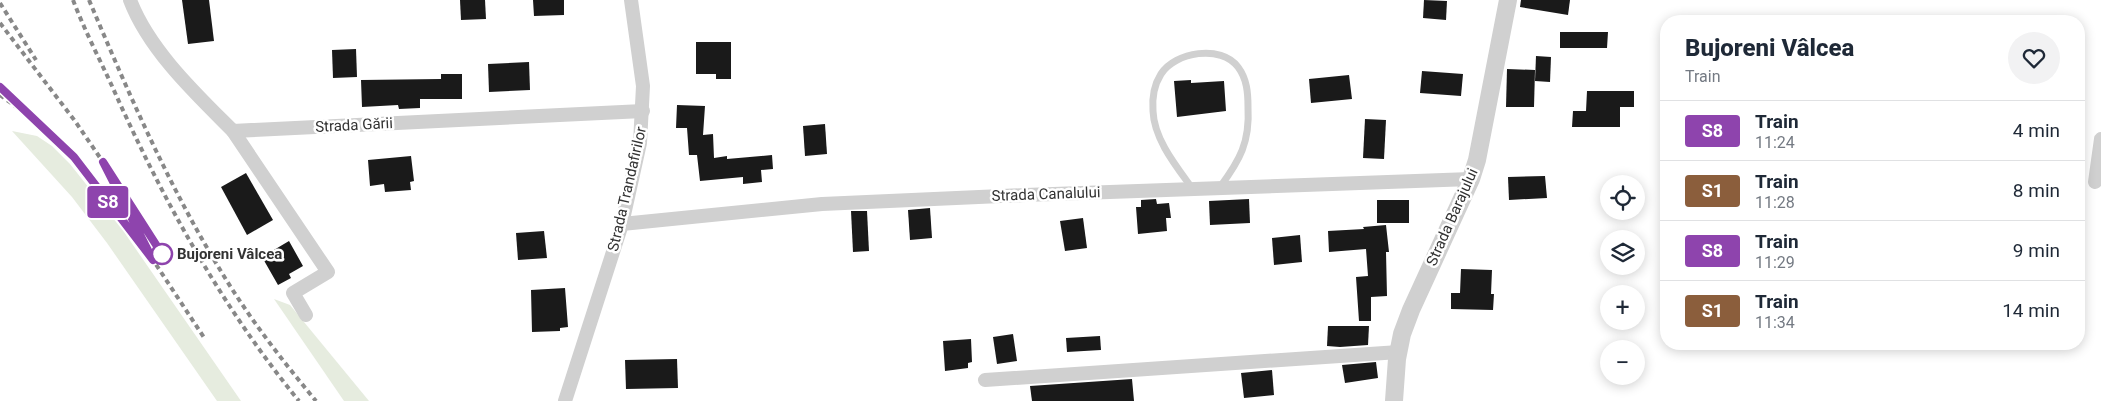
<!DOCTYPE html>
<meta charset="utf-8">
<style>
body{margin:0;font-family:Roboto,sans-serif;background:#f2f2f3;color:#1f2937;height:100vh;display:flex;flex-direction:column;font-size:19px;white-space:nowrap}
*{box-sizing:border-box;margin:0}
p{font-size:16px;color:#747a83}
.icon{flex:none;width:28px;height:28px;fill:none;stroke:currentColor;stroke-width:2;stroke-linecap:round;stroke-linejoin:round}
.map{position:relative;flex:1;overflow:hidden}
.drawer{position:absolute;left:1660px;top:15px;width:425px;height:335px;display:flex;flex-direction:column;background:#fff;border-radius:20px;box-shadow:0 2px 12px #0003}
.drawer>*{flex:none}
.badge{padding:0 10px;border-radius:4px;font-size:18px;line-height:32px}
.fabs{position:absolute;left:1600px;top:175px;display:grid;gap:10px}
.fabs a{display:grid;place-items:center;width:45px;height:45px;border-radius:50%;background:#fff;box-shadow:0 2px 12px #0003;font-size:25px}
.map>.badge{position:absolute;translate:-50% -50%;box-shadow:0 0 0 2px #fff}
.round{display:grid;place-items:center;flex:none;width:52px;height:52px;border-radius:26px;background:#f2f2f3}
.head{display:flex;align-items:center;justify-content:space-between;height:85px;padding:0 25px}
h1{font-size:24px;font-weight:800;line-height:38px}
ul{padding:0;list-style:none}
li{display:flex;align-items:center;gap:15px;height:60px;padding:0 25px;border-top:1px solid #e0e1e3}
li div{flex:1}
li b{display:block;font-size:19px}
li em{font-style:normal}
li .badge{min-width:55px;font-weight:700;text-align:center}
.map>svg:first-child{display:block}
.green{fill:#e6ecdf}
.building{fill:#1a1a1a}
.lines{fill:none;stroke-linecap:round;stroke-linejoin:round}
.service{stroke:#d0d0d0;stroke-width:7}
.minor{stroke:#d0d0d0;stroke-width:14}
.tertiary{stroke:#d0d0d0;stroke-width:18}
.rail{stroke:#888;stroke-width:4;stroke-dasharray:5 4;stroke-linecap:butt}
.line-casing{stroke:#fff;stroke-width:11}
.line{stroke:#8e44ad;stroke-width:8}
.stop-dot{fill:#fff;stroke:#8e44ad;stroke-width:2.5}
.labels{text-anchor:middle;stroke-width:5;stroke-linejoin:round;paint-order:stroke}
.street-label{font-size:15px;fill:#333;stroke:#fff}
.stop-label{font-size:15px;font-weight:bold;fill:#333;stroke:#fff;text-anchor:start}
</style>
<div class="map">
<svg width="2101" height="401" viewBox="0 0 2101 401">
<rect width="100%" height="100%" fill="#fff"/>
<g class="green">
<polygon points="12,131 37,136 52,146 70,164 124,232 241,401 217,401 107,243 72,197"/>
<polygon points="274,299 290,305 369,401 344,401"/>
</g>
<g class="building">
<polygon points="182,0 209,0 214,41 188,44"/>
<polygon points="460,0 485,0 486,19 461,20"/>
<polygon points="533,0 564,0 564,15 534,16"/>
<polygon points="1424,0 1447,1 1446,20 1423,18"/>
<polygon points="1521,0 1570,0 1568,15 1520,7"/>
<polygon points="1560,32 1608,32 1607,48 1560,48"/>
<polygon points="696,42 731,42 731,79 716,79 716,74 696,74"/>
<polygon points="356,49 357,77 333,78 332,50"/>
<polygon points="1536,56 1551,57 1550,82 1535,81"/>
<polygon points="529,62 530,90 489,92 488,64"/>
<polygon points="1507,69 1535,70 1534,107 1506,107"/>
<polygon points="1422,71 1463,74 1461,96 1420,93"/>
<polygon points="441,74 462,74 462,99 420,99 420,108 399,109 398,105 362,107 361,80 441,79"/>
<polygon points="1349,75 1352,99 1311,103 1309,79"/>
<polygon points="1191,80 1191,83 1224,81 1226,111 1177,117 1174,81"/>
<polygon points="1587,91 1634,91 1634,107 1620,107 1620,127 1572,127 1573,111 1586,111"/>
<polygon points="677,105 705,106 703,135 713,134 714,158 727,156 727,159 772,155 773,169 761,170 762,182 743,184 743,177 700,181 697,155 689,155 687,128 676,128"/>
<polygon points="1365,119 1386,120 1384,159 1363,158"/>
<polygon points="825,124 827,154 805,156 803,126"/>
<polygon points="411,156 414,181 410,182 411,190 385,192 384,184 370,186 368,160"/>
<polygon points="246,173 273,220 247,235 221,187"/>
<polygon points="1545,176 1547,198 1509,200 1508,177"/>
<polygon points="1156,199 1157,204 1169,203 1171,218 1166,218 1167,231 1138,234 1136,207 1141,207 1141,200"/>
<polygon points="1249,199 1250,223 1210,225 1209,201"/>
<rect x="1377" y="200" width="32" height="23"/>
<polygon points="930,208 932,238 910,240 908,210"/>
<polygon points="851,211 867,211 869,251 853,252"/>
<polygon points="1083,218 1087,248 1065,251 1060,221"/>
<polygon points="1386,225 1389,252 1386,252 1387,296 1371,297 1371,321 1359,321 1356,277 1368,276 1366,249 1329,252 1328,231 1364,229 1363,227"/>
<polygon points="544,231 547,258 518,260 516,233"/>
<polygon points="1300,235 1302,262 1274,265 1272,238"/>
<polygon points="289,241 303,266 289,274 291,278 278,285 262,257"/>
<polygon points="1461,269 1492,270 1491,294 1494,294 1493,310 1451,309 1451,293 1460,293"/>
<polygon points="565,288 568,327 560,328 560,331 532,332 531,290"/>
<polygon points="1328,326 1369,326 1368,345 1340,347 1327,346"/>
<polygon points="1013,334 1017,361 997,364 993,337"/>
<polygon points="1100,336 1101,350 1067,352 1066,338"/>
<polygon points="971,339 972,362 968,363 968,368 945,371 943,341"/>
<polygon points="677,359 678,388 626,389 625,360"/>
<polygon points="1376,362 1378,378 1345,383 1342,365"/>
<polygon points="1272,370 1274,395 1244,398 1241,373"/>
<polygon points="1132,379 1134,401 1032,401 1030,386"/>
</g>
<g class="lines">
<path class="service" d="M1192,188C1176,166 1154,139 1153,111C1152,98 1154,85 1161,74C1175,52 1221,44 1238,67C1247,79 1248,93 1248,107C1250,142 1240,160 1220,187"/>
<g class="minor">
<path d="M130,0C149,50 196,94 233,131L643,111"/>
<polyline points="233,131 328,272 293,293 306,315"/>
<polyline points="2095,182 2101,139"/>
<polyline points="622,224 822,204 1025,195 1471,179"/>
<polyline points="985,380 1399,352"/>
<polyline points="565,401 622,224 640,143 643,86 631,0"/>
</g>
<polyline class="tertiary" points="1394,401 1397,359 1402,334 1411,310 1471,179 1477,160 1508,0"/>
<g class="rail">
<path d="M73,0C84,29 99,58 112,86C162,198 221,306 299,401"/>
<path d="M89,0C131,99 174,198 232,289C257,328 286,365 316,401"/>
<polyline points="0,3 36,60"/>
<polyline points="0,23 75,121 103,162"/>
<polyline points="0,95 29,116 74,157 136,239"/>
<polyline points="162,254 103,162 153,260 205,339"/>
</g>
</g>
<g class="lines">
<g class="line-casing">
<polyline id="line" points="0,87 74,157 153,260 103,162 162,254"/>
</g>
<use href="#line" class="line"/>
</g>
<circle class="stop-dot" cx="162" cy="254" r="10"/>
<g class="labels">
<g class="street-label">
<text transform="translate(354 125) rotate(-3)" y="5">Strada Gării</text>
<text transform="translate(627 189) rotate(-77)" y="5">Strada Trandafirilor</text>
<text transform="translate(1046 194) rotate(-2)" y="5">Strada Canalului</text>
<text transform="translate(1452 217) rotate(-66)" y="5">Strada Barajului</text>
</g>
<g class="stop-label">
<text x="177" y="259">Bujoreni Vâlcea</text>
</g>
</g>
</svg>
<div class="fabs">
<a><svg class="icon" aria-label="locate" viewBox="0 0 24 24"><circle cx="12" cy="12" r="6"/><path d="M12 2v4M12 18v4M2 12h4M18 12h4"/></svg></a>
<a><svg class="icon" aria-label="layers" viewBox="0 0 24 24"><path d="M12 4l9 5-9 5-9-5zM3 14l9 5 9-5"/></svg></a>
<a>+</a>
<a>−</a>
</div>
<b class="badge" style="left:108px;top:202px;background:#8e44ad;color:#fff">S8</b>
<section class="drawer">
<div class="head"><div><h1>Bujoreni Vâlcea</h1><p>Train</p></div><a class="round"><svg class="icon" aria-label="heart" viewBox="0 0 24 24"><path d="M12 20l-8-8c-3-5 5-10 8-4 3-6 11-1 8 4z"/></svg></a></div>
<ul>
<li><span class="badge" style="background:#8e44ad;color:#fff">S8</span><div><b>Train</b><p>11:24</p></div><em>4 min</em></li>
<li><span class="badge" style="background:#8b5e3c;color:#fff">S1</span><div><b>Train</b><p>11:28</p></div><em>8 min</em></li>
<li><span class="badge" style="background:#8e44ad;color:#fff">S8</span><div><b>Train</b><p>11:29</p></div><em>9 min</em></li>
<li><span class="badge" style="background:#8b5e3c;color:#fff">S1</span><div><b>Train</b><p>11:34</p></div><em>14 min</em></li>
</ul>
</section>
</div>
